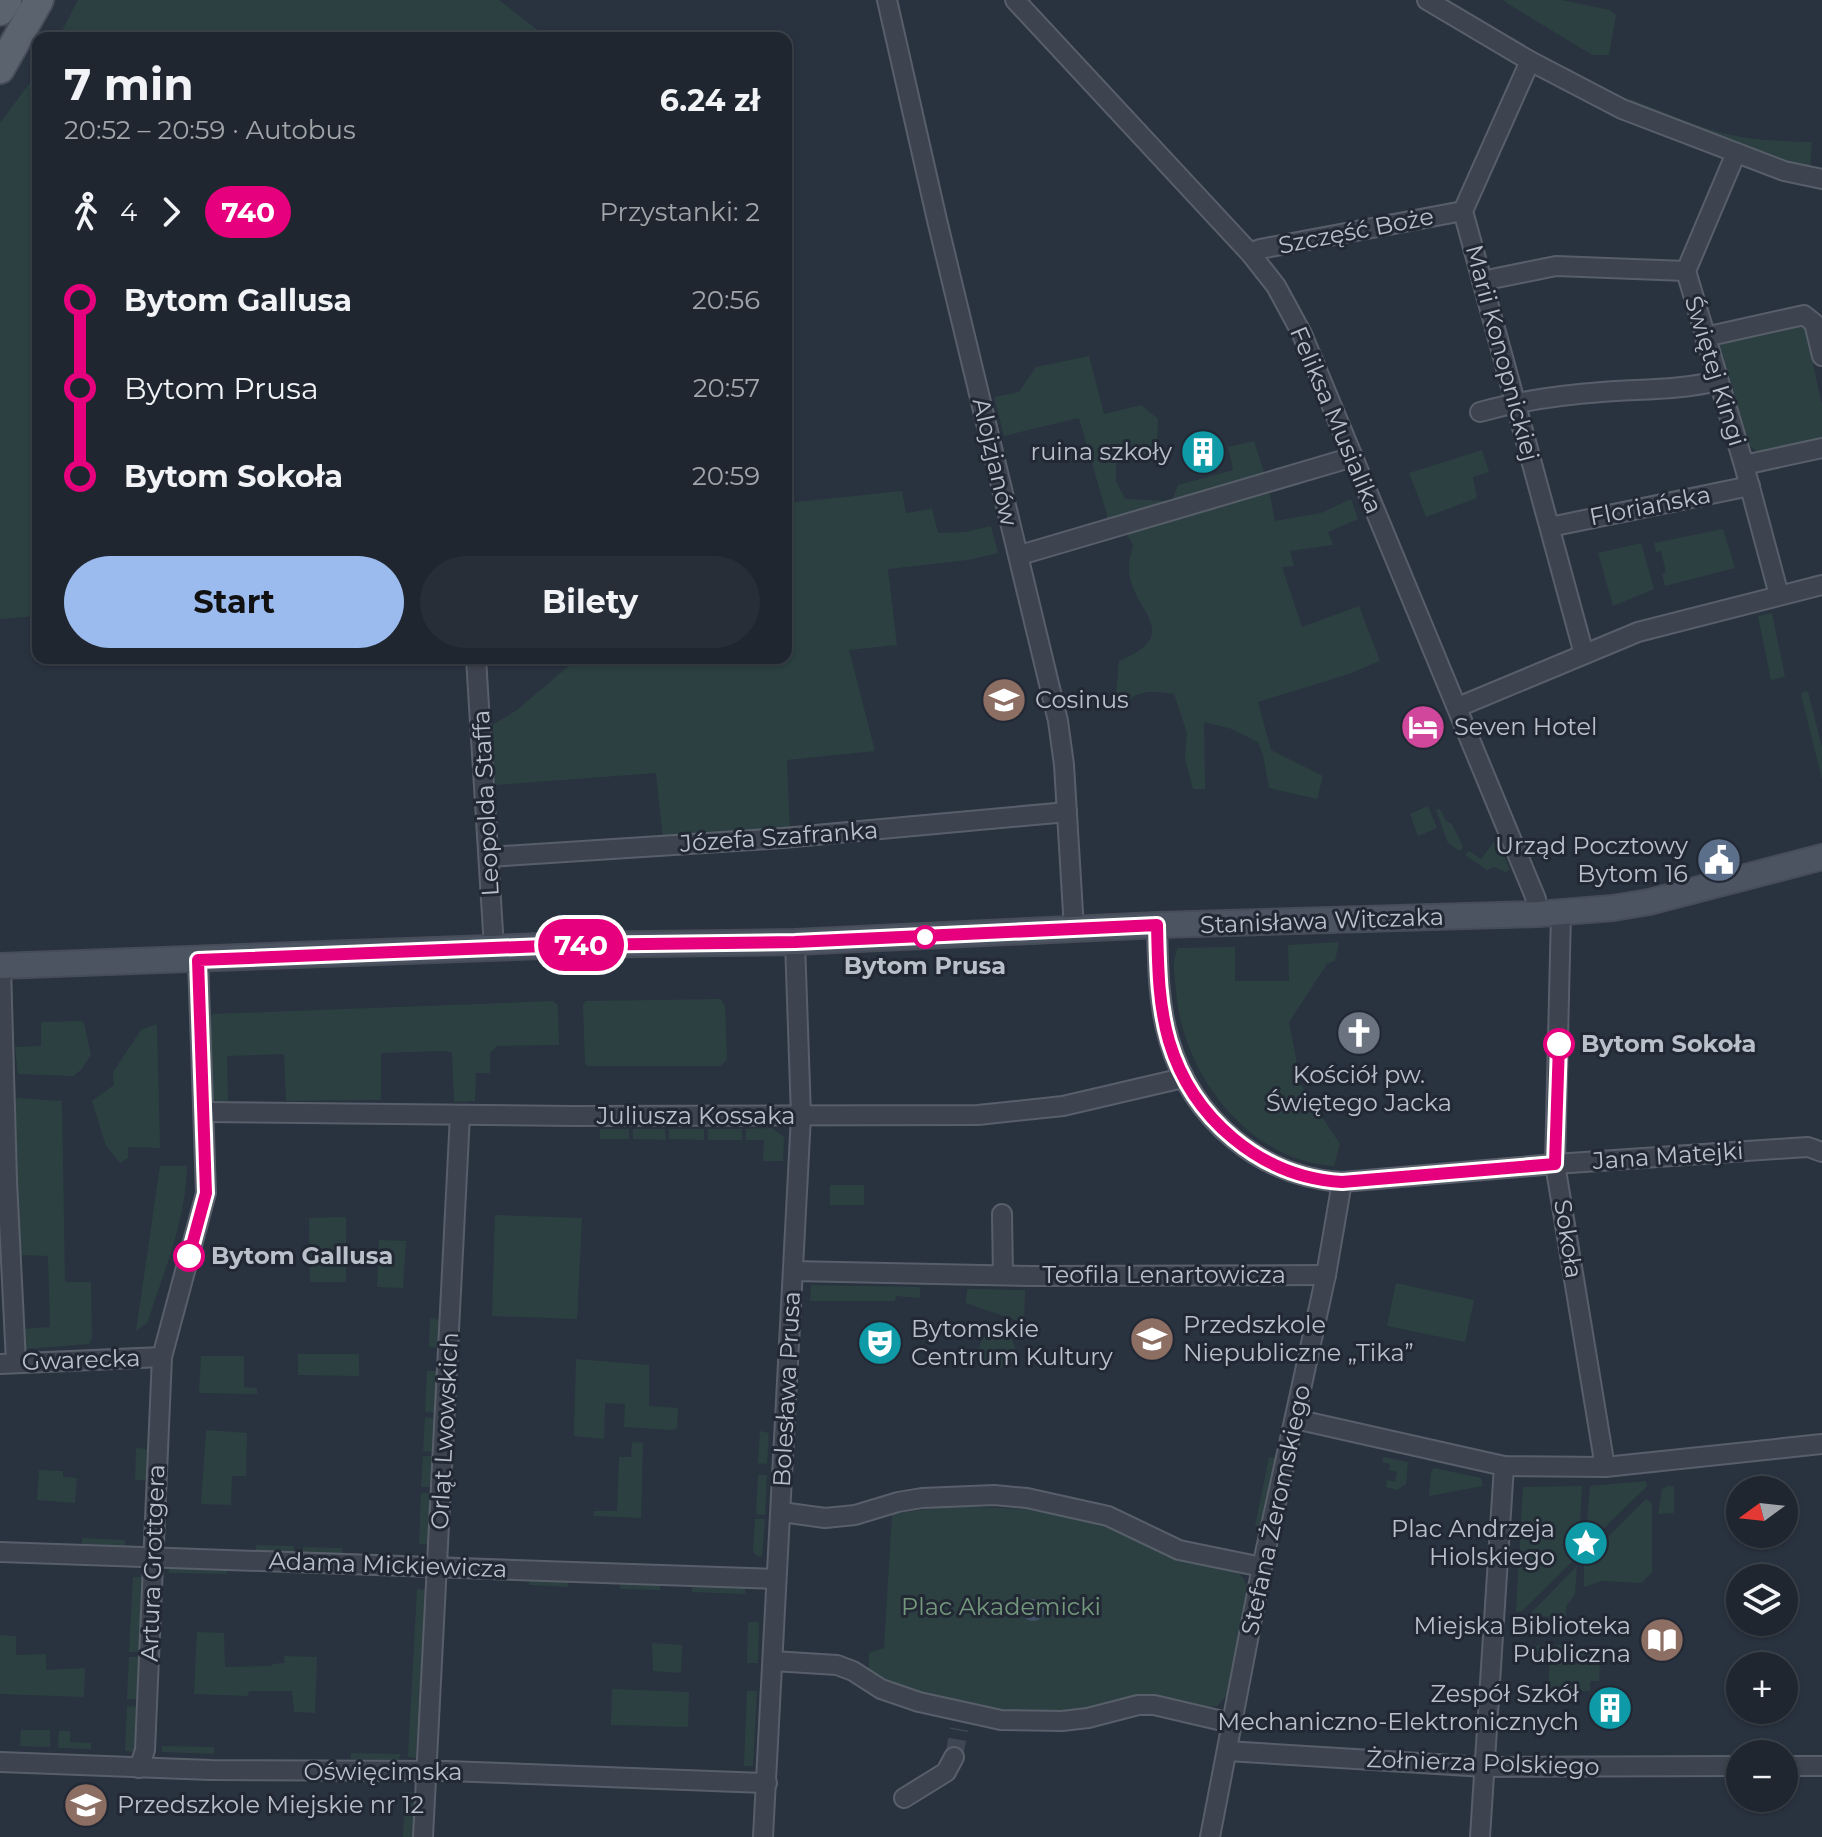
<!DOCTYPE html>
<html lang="pl">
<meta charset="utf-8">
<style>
body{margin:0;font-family:Montserrat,sans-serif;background:#272e37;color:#f1f3f6;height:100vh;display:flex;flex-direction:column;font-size:30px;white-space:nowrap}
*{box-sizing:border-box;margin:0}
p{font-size:26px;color:#a1a5aa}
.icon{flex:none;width:44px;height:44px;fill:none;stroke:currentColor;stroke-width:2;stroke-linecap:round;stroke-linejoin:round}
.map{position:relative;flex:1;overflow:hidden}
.sheet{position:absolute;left:32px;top:32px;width:760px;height:632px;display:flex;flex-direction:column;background:#1f262f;border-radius:16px;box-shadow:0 2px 6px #0004,0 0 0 2px #3c434b}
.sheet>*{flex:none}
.badge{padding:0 16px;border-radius:26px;font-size:28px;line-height:52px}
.needle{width:52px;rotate:255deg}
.fabs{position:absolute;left:1726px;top:1476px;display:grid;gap:16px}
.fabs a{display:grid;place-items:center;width:72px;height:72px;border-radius:50%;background:#1f262f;box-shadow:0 2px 6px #0004,0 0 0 2px #3c434b;font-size:40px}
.map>.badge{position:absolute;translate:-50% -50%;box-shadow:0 0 0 4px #fff}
.legs{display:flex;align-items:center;gap:12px;height:88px;padding:0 32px;font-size:26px}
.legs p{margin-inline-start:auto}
.head{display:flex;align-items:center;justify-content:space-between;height:136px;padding:0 32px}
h1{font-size:44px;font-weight:700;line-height:60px}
.action{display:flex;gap:16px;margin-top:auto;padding:16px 32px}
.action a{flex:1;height:92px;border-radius:48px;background:#9bbaed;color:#111;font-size:32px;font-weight:700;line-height:92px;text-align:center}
.action a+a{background:#272e37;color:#f1f3f6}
ul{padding:0 32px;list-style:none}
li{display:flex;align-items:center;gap:28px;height:88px;font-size:30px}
li i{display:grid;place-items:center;width:12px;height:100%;margin:0 10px;background:currentColor}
li i::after{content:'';width:20px;height:20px;margin:-10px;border:6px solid;border-radius:50%;background:#1f262f}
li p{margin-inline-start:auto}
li:first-child i{background:linear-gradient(#0000 50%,currentColor 0)}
li:last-child i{background:linear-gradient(currentColor 50%,#0000 0)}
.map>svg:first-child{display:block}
.green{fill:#2c4041}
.water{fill:#415066}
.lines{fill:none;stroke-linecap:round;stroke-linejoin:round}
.street-tunnel{stroke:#3f4754;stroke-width:18;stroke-dasharray:18 9;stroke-linecap:butt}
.street-casing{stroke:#585f6a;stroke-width:22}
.secondary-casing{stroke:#474d58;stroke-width:28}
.primary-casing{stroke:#474d58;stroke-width:32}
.street{stroke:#3d444f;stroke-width:18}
.secondary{stroke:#4c5462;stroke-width:24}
.primary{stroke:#5b636f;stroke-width:28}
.line-1-casing{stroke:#fff;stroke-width:18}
.line-1{stroke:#e6007e;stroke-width:12}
.stop-1-dot{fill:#fff;stroke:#e6007e;stroke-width:4}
.labels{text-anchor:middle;stroke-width:6;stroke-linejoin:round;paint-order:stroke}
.street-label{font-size:24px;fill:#bac0ca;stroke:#222935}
.poi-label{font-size:24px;fill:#bac0ca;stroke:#222935;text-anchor:end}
.stop-label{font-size:24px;font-weight:bold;fill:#bac0ca;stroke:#222935;text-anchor:start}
.park-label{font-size:24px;fill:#74987c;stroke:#222935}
</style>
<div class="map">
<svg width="1822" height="1837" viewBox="0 0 1822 1837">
<rect width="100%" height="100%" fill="#29323f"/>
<g class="green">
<polygon points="78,0 499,0 548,38 58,38"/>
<polygon points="1502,0 1561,0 1610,10 1616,15 1609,55 1592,55"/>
<polygon points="38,72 38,616 0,619 0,123"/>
<path d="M1630,99C1663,111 1696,127 1731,135C1758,141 1785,141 1812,142L1810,170L1628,104Z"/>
<polygon points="1798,324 1805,328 1822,405 1822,439 1758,452 1750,446 1720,345 1724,342"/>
<path d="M1089,356L1104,414L1141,405L1158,419L1157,448L1144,455L1124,454L1116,465V481L1125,499L1172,501L1178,485L1233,470L1228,447L1254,441L1268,484L1275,521L1321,513L1351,499L1358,519L1328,532L1333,545L1290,551L1294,566L1282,567L1302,627L1359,606L1380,661L1349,674L1258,702L1271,750L1323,776L1317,799L1269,788L1263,755L1258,742L1232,729L1204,722L1205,789H1193L1185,759L1187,733L1174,694C1160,692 1146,689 1133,697C1129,700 1125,703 1121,704L1116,694L1119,661C1187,633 1130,611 1129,569C1128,562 1132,553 1133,545L1127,535L1107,527V515L1079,418L1004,436L994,397L1019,392L1036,367Z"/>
<polygon points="1482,450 1489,472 1473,477 1477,498 1426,517 1409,473"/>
<polygon points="902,491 906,513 932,509 938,533 965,532 991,526 998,553 968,560 888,569 897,645 849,650 875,751 787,760 790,831 663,839 656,773 495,785 489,727 517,710 578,658 786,658 786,503"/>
<polygon points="1723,529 1735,568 1665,586 1662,574 1666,572 1661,551 1656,552 1654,543"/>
<polygon points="1641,543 1654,589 1613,606 1598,553"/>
<polygon points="1772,613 1785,677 1771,680 1758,616"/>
<polygon points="1804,691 1808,692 1822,747 1822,779 1801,694"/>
<polygon points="1428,806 1437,828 1418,836 1410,814"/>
<polygon points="1440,809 1446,821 1452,824 1463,847 1460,851 1448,843 1436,810"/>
<polygon points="1497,838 1510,870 1505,872 1494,867 1487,870 1465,855 1469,851 1481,859"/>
<path d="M1339,942L1335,961L1327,964L1289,1022L1296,1058L1297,1079L1340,1144L1334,1166C1247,1161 1182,1072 1176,991C1175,977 1171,961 1178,948L1235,947V981H1289L1288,945Z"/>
<polygon points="721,999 725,1006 727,1059 721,1066 588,1066 585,1063 583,1005 586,1001"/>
<polygon points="553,1001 558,1006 559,1045 497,1046 490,1053 490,1073 476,1073 475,1101 454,1102 452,1053 445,1051 381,1053 381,1100 286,1101 284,1054 227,1056 228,1101 215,1101 211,1096 209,1020 213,1014"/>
<polygon points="81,1021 84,1023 91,1055 81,1070 73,1076 18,1074 15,1047 41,1046 41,1022"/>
<polygon points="157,1024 160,1148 128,1147 128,1158 120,1163 106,1146 92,1101 114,1085 113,1072 141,1030"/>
<polygon points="19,1098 62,1101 65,1282 91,1282 92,1338 89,1344 25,1349 22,1346 22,1329 50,1327 48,1256 19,1255 14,1100"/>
<polygon points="772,1128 784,1137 783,1161 763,1161 764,1140 746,1140 746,1129"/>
<rect x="600" y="1129" width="29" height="10"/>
<polygon points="633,1129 665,1129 666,1140 633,1139"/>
<polygon points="669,1129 704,1129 704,1140 669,1139"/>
<rect x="708" y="1129" width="34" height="11"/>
<path d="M160,1166H187C186,1220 164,1272 147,1323L136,1331Z"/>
<rect x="830" y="1185" width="34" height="20"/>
<polygon points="495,1215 582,1218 577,1319 492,1316"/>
<polygon points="346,1217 346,1282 310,1282 309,1218"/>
<polygon points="379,1240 406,1241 403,1288 377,1287"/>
<polygon points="1396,1283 1474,1300 1465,1342 1387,1326"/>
<polygon points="811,1285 920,1287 920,1298 896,1296 895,1301 810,1301"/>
<polygon points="967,1289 1025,1290 1024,1323 966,1303"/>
<polygon points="434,1318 438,1320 441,1327 441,1348 429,1347 430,1319"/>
<circle cx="997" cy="1350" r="18"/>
<polygon points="298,1354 359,1354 359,1376 298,1375"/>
<polygon points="201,1356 244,1356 244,1387 257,1388 257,1394 199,1393"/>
<polygon points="576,1359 649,1365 649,1406 678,1408 677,1428 672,1430 624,1427 625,1404 605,1403 604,1439 574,1436"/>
<polygon points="427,1371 439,1371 437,1413 425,1412"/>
<polygon points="425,1418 437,1418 435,1452 423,1451"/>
<polygon points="206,1430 247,1433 246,1476 232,1476 231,1505 201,1504"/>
<polygon points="760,1431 769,1433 767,1464 758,1463"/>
<polygon points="632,1442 643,1443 641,1518 594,1516 594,1511 617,1511 619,1457 631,1457"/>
<polygon points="136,1448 147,1449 146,1480 135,1480"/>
<polygon points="423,1456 435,1456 433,1487 421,1487"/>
<polygon points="1269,1457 1276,1458 1262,1528 1255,1526"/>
<polygon points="1384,1457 1408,1462 1406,1484 1397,1490 1386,1487 1387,1480 1395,1482 1397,1472 1389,1470 1390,1464 1382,1462"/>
<polygon points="1434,1468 1481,1478 1483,1486 1429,1496 1431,1473"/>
<polygon points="39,1470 63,1471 63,1477 77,1478 75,1503 37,1500"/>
<polygon points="758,1475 767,1475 765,1515 756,1514"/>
<polygon points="1646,1481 1647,1486 1585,1547 1590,1486"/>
<polygon points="1582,1486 1578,1556 1522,1611 1516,1612 1523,1487"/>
<polygon points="1668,1486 1674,1486 1674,1513 1658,1514 1662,1489"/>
<polygon points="421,1493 433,1494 431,1545 419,1544"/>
<polygon points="1646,1499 1652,1504 1652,1572 1642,1583 1602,1581 1584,1587 1584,1561"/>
<path d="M951,1506L1025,1509L1088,1520L1108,1525L1182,1559L1238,1572L1244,1579L1249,1591L1227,1695L1217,1706L1210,1707C1188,1706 1165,1695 1143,1696C1123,1696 1104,1706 1084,1709C1017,1719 927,1704 869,1670V1653L884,1648L892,1514Z"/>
<polygon points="755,1519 765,1519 762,1557 757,1556 753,1552"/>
<polygon points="82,1538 125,1540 125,1546 82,1544"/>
<polygon points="256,1545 294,1546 294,1553 256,1552"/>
<polygon points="303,1547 342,1548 342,1555 303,1553"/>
<polygon points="169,1566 228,1568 227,1574 169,1573"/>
<polygon points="1577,1566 1575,1594 1566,1607 1566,1616 1529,1617 1529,1628 1514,1628 1515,1622 1529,1615"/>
<polygon points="133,1577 144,1577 141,1652 129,1652"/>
<polygon points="529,1579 568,1580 568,1587 529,1585"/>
<polygon points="620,1582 660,1584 660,1590 620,1589"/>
<polygon points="692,1585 745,1588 745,1594 692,1592"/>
<polygon points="417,1589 425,1590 416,1758 408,1757"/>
<polygon points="748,1622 759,1622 758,1663 747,1663"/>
<polygon points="197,1632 224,1633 225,1667 271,1666 272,1664 285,1663 284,1656 317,1657 315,1713 294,1712 292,1691 249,1691 248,1696 194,1694"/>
<polygon points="0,1635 16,1636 16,1655 46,1654 46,1670 85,1668 84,1697 0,1694"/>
<polygon points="652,1643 682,1645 681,1673 653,1671"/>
<polygon points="1562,1645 1592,1656 1550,1656 1549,1652 1524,1650 1524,1646"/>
<polygon points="129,1657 141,1657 139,1699 127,1699"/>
<polygon points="1549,1661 1600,1661 1599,1681 1590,1681 1590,1691 1549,1691"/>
<polygon points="612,1689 689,1692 688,1727 611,1725"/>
<polygon points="747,1691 757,1691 753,1766 744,1766"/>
<polygon points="127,1706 139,1707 137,1752 125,1751"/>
<polygon points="21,1730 50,1730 50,1747 20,1746"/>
<polygon points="59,1731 70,1731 70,1742 91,1743 91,1749 58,1748"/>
<polygon points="162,1746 214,1747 214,1754 162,1752"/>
<polygon points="351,1753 401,1754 398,1760 393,1760 351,1759"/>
<polygon points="405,1792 416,1793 414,1837 403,1837"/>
</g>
<circle class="water" cx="1033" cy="1610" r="11"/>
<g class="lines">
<polyline class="street-tunnel" points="954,1757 959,1729"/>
<g class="street-casing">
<g id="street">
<polyline points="887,0 937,220 1058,721 1064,765 1074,929"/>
<polyline points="1015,0 1250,253 1276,286 1302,334 1536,899 1538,914"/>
<polyline points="1427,0 1530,61 1622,109 1784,171 1822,179"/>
<polyline points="1530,61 1463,211 1584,654"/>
<polyline points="1736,153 1686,271 1744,465 1779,595"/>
<polyline points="1250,253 1260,249 1463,211"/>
<polyline points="1482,281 1556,266 1686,271"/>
<polyline points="1705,337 1804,315 1814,323 1822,356"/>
<path d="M1480,412C1519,401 1561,395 1602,392C1640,389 1680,390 1718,381"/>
<polyline points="1744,465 1822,448"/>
<polyline points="1550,527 1750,486"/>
<polyline points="1027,553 1353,457"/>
<polyline points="476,658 494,948"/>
<polyline points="1458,707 1638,632 1822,585"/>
<polyline points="489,857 783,838 1067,812"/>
<polyline points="1561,913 1555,1164 1605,1467"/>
<path d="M1157,925C1158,964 1158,1003 1169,1040C1192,1119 1260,1177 1342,1182L1555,1164L1792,1148L1808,1147L1822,1152"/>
<polyline points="1,966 7,1181 16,1362"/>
<polyline points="205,1112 573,1116 978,1115 1063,1106 1183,1078"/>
<polyline points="1002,1214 1003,1275"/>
<polyline points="793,1271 1032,1276 1326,1275"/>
<polyline points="0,1364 162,1357"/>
<polyline points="1295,1419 1504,1466 1605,1467 1822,1444"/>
<polyline points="781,1512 825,1518 855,1515 898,1502 922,1498 994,1495 1027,1498 1108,1516 1179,1550 1262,1567"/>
<polyline points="0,1552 776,1579"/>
<polyline points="773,1661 837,1665 853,1671 881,1689 919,1702 1001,1720 1062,1721 1088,1718 1138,1705 1154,1705 1231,1723"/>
<polyline points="1227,1751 1485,1767 1740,1766"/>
<polyline points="0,1762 211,1770 447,1771 767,1783"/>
<polyline points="1784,1766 1822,1766"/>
<polyline points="139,1768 145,1750 162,1357 206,1193 198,960"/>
<polyline points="904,1798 946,1772 954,1757"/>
<polyline points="423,1837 460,1115"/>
<polyline points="763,1837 801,1116 795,942"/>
<polyline points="1210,1837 1262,1567 1326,1275 1342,1182"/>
<polyline points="1480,1837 1504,1466"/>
</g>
</g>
<g class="secondary-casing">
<polyline id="secondary" points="0,966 568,945 795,942 1157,925 1538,914 1613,908 1649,902 1822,857"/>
</g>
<g class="primary-casing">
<g id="primary">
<polyline points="0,11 7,0"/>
<polyline points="0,69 39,0"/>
</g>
</g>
<use href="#street" class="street"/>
<use href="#secondary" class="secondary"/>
<use href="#primary" class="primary"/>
</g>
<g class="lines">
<g class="line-1-casing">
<path id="line-1" d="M189,1256L206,1193L198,960L568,945L795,942L1157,925C1158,964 1158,1003 1169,1041C1192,1118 1260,1177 1342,1182L1555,1164L1559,1044"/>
</g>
<use href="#line-1" class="line-1"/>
</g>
<defs>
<g id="building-disc" transform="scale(2.3)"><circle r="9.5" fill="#0f9aa8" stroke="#222935"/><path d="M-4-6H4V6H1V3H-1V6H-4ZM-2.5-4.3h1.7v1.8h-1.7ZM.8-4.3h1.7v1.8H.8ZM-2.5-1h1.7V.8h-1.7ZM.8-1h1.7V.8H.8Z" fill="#fff"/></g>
<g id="school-disc" transform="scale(2.3)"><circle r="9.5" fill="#8d6e63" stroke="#222935"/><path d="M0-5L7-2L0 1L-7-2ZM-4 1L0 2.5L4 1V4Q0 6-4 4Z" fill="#fff"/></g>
<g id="hotel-disc" transform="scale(2.3)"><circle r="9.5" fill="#d1479c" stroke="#222935"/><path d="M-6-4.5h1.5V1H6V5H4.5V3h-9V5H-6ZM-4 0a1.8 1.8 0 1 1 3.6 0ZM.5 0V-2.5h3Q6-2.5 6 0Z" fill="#fff"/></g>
<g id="civic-disc" transform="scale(2.3)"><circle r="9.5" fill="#5c6f8a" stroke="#222935"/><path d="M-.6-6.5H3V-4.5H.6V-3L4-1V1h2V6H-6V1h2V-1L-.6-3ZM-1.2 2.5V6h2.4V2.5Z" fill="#fff"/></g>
<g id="church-disc" transform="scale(2.3)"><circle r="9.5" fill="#6b7280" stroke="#222935"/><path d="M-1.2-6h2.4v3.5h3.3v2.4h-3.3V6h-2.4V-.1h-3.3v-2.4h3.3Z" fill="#fff"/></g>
<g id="theatre-disc" transform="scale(2.3)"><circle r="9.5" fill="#0f9aa8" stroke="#222935"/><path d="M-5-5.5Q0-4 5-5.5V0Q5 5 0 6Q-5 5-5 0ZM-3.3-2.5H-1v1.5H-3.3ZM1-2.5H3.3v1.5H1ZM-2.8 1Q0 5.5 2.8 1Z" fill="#fff"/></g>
<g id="sight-disc" transform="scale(2.3)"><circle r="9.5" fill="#0f9aa8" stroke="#222935"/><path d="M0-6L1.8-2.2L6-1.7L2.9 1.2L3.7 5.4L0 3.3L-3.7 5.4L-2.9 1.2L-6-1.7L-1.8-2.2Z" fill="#fff"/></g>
<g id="library-disc" transform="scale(2.3)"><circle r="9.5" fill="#8d6e63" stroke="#222935"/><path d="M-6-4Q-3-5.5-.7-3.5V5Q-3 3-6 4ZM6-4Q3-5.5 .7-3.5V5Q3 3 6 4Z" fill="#fff"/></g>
</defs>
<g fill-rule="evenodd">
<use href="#building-disc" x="1203" y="452"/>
<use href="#school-disc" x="1004" y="700"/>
<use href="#hotel-disc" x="1423" y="727"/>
<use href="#civic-disc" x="1719" y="860"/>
<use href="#church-disc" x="1359" y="1033"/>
<use href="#school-disc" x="1152" y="1339"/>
<use href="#theatre-disc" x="880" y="1343"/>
<use href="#sight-disc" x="1586" y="1543"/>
<use href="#library-disc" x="1662" y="1640"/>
<use href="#building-disc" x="1610" y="1708"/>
<use href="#school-disc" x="86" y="1805"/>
</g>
<g class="stop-1-dot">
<circle cx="925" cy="937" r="10"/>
<circle cx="1559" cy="1044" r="14"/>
<circle cx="189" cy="1256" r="14"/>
</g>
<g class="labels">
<g class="street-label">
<text transform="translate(1356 231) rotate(-11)" y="8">Szczęść Boże</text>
<text transform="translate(1502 353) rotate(75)" y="8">Marii Konopnickiej</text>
<text transform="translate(1715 371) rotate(73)" y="8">Świętej Kingi</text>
<text transform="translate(1336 420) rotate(67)" y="8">Feliksa Musialika</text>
<text transform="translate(995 462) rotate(77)" y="8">Alojzjanów</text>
<text transform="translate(1650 506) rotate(-11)" y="8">Floriańska</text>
<text transform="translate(486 803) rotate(-93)" y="8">Leopolda Staffa</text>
<text transform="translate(779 837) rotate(-4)" y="8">Józefa Szafranka</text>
<text transform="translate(1322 921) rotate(-2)" y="8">Stanisława Witczaka</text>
<text x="696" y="1124">Juliusza Kossaka</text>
<text transform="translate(1668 1156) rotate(-4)" y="8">Jana Matejki</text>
<text transform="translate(1568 1239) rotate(81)" y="8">Sokoła</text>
<text x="1164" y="1283">Teofila Lenartowicza</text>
<text transform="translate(81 1360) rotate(-2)" y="8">Gwarecka</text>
<text transform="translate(787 1389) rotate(-87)" y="8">Bolesława Prusa</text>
<text transform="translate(445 1431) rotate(-87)" y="8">Orląt Lwowskich</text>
<text transform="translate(1276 1510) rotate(-78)" y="8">Stefana Żeromskiego</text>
<text transform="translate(153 1563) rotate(-88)" y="8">Artura Grottgera</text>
<text transform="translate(388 1565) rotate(2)" y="8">Adama Mickiewicza</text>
<text transform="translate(1483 1763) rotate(2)" y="8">Żołnierza Polskiego</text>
<text x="383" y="1780">Oświęcimska</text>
</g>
<g class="poi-label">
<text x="1172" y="460">ruina szkoły</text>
<text x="1035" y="708" text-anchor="start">Cosinus</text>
<text x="1454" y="735" text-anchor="start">Seven Hotel</text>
<text x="1688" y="854">Urząd Pocztowy<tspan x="1688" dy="28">Bytom 16</tspan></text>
<text x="1359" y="1083" text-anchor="middle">Kościół pw.<tspan x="1359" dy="28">Świętego Jacka</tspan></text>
<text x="1183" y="1333" text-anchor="start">Przedszkole<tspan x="1183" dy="28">Niepubliczne „Tika”</tspan></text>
<text x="911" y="1337" text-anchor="start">Bytomskie<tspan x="911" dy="28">Centrum Kultury</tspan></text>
<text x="1555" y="1537">Plac Andrzeja<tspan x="1555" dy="28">Hiolskiego</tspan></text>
<text x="1631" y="1634">Miejska Biblioteka<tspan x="1631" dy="28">Publiczna</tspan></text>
<text x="1579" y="1702">Zespół Szkół<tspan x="1579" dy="28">Mechaniczno-Elektronicznych</tspan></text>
<text x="117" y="1813" text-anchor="start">Przedszkole Miejskie nr 12</text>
</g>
<g class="stop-label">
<text x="925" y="974" text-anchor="middle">Bytom Prusa</text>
<text x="1581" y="1052">Bytom Sokoła</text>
<text x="211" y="1264">Bytom Gallusa</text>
</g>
<g class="park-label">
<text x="1001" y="1615">Plac Akademicki</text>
</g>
</g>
</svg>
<div class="fabs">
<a><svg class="needle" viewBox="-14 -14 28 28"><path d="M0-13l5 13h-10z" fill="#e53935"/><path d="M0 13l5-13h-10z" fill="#a1a5aa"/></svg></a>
<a><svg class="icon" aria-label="layers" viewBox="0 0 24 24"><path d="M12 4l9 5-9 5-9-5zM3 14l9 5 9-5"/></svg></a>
<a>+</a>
<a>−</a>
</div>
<b class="badge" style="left:581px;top:945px;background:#e6007e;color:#fff">740</b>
<section class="sheet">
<div class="head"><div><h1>7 min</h1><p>20:52 – 20:59 · Autobus</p></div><b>6.24 zł</b></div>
<div class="legs"><svg class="icon" aria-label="walk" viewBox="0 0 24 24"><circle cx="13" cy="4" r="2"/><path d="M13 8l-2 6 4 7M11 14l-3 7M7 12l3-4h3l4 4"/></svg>4<svg class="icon" aria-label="forward" viewBox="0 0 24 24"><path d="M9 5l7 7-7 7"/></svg><b class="badge" style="background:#e6007e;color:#fff">740</b><p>Przystanki: 2</p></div>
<ul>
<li><i style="color:#e6007e"></i><b>Bytom Gallusa</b><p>20:56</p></li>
<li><i style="color:#e6007e"></i><span>Bytom Prusa</span><p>20:57</p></li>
<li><i style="color:#e6007e"></i><b>Bytom Sokoła</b><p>20:59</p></li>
</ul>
<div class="action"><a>Start</a><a>Bilety</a></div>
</section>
</div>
